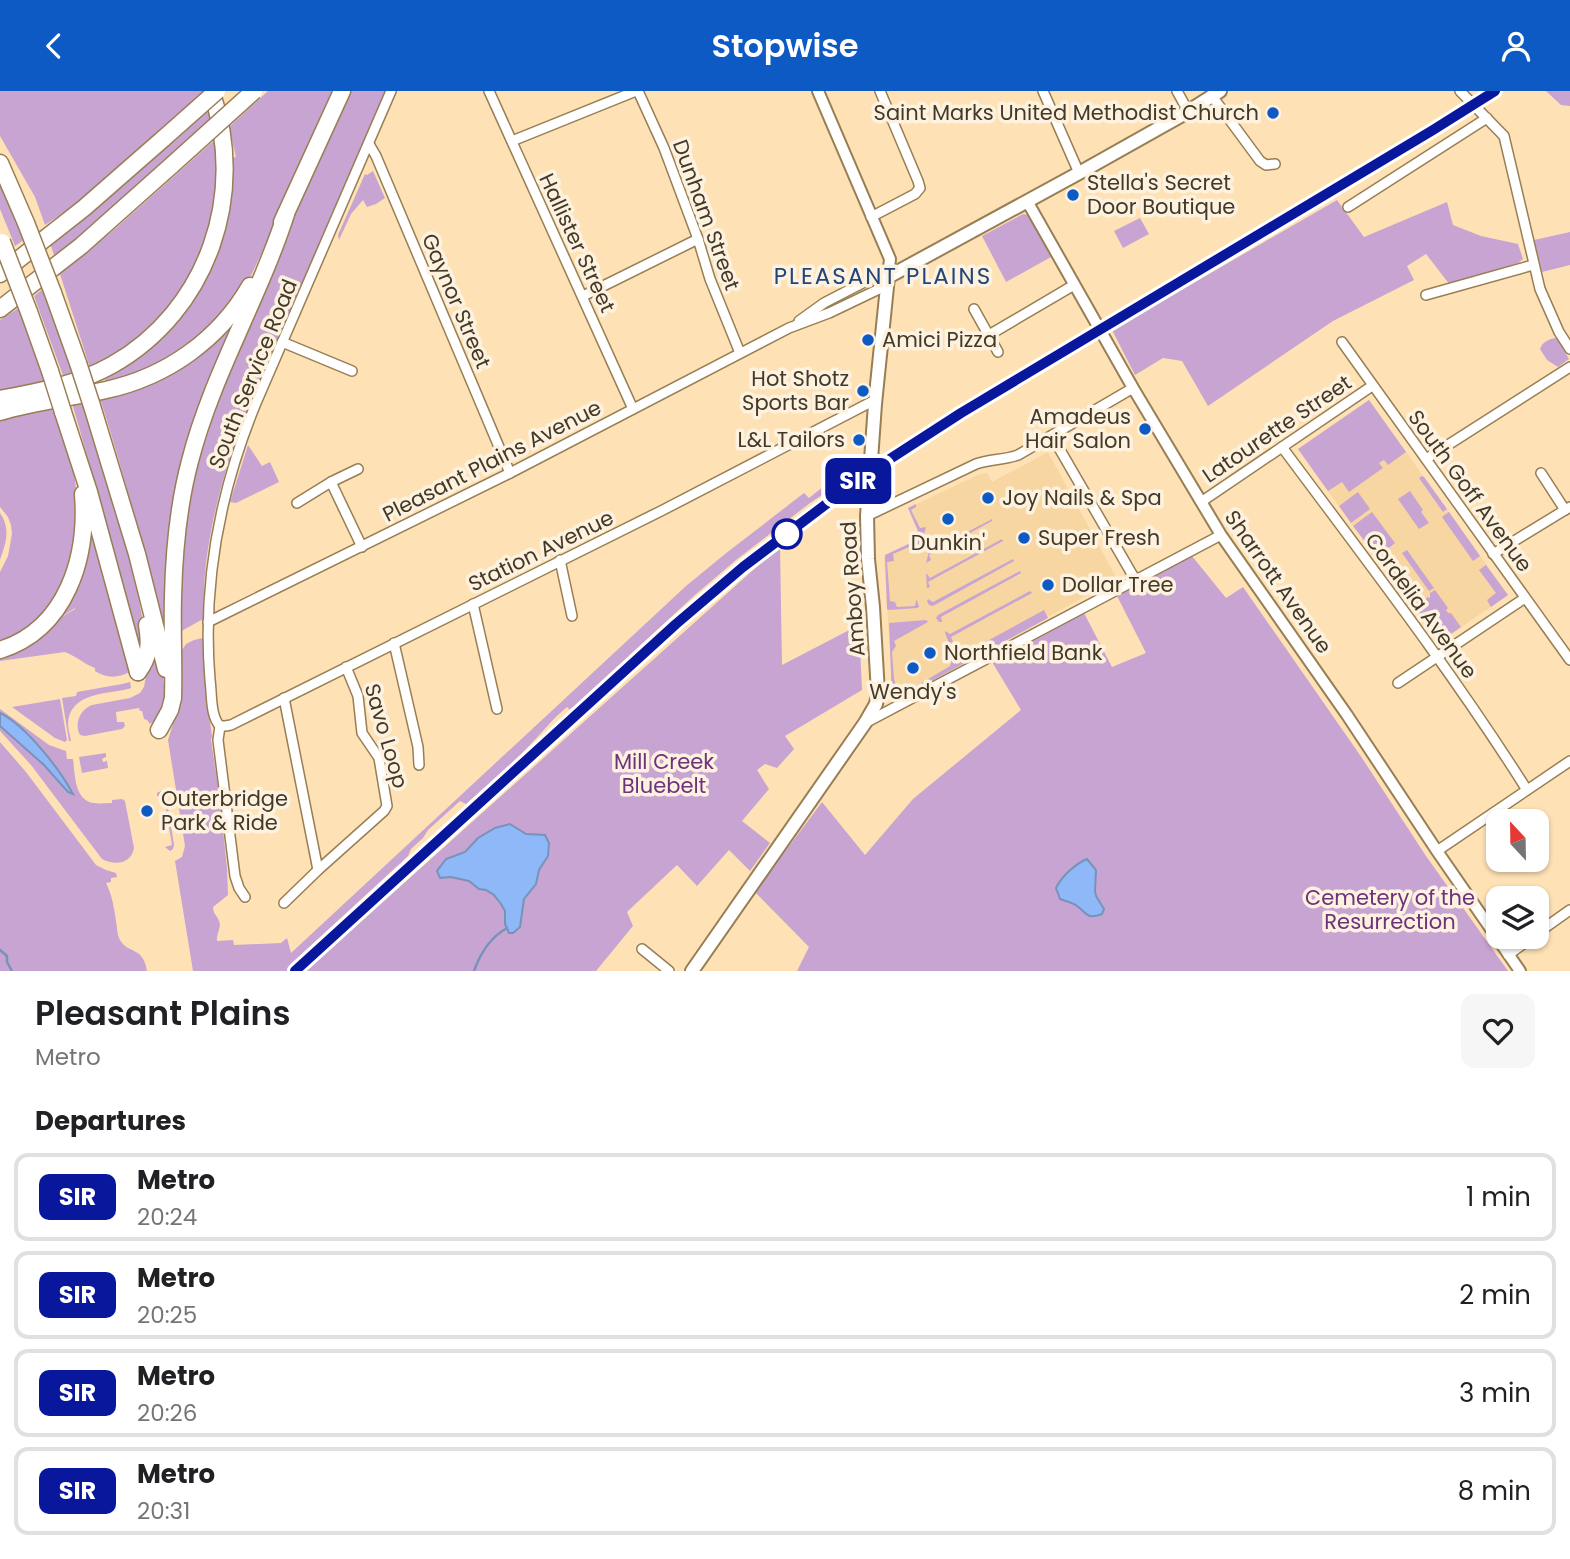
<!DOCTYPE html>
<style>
body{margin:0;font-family:Poppins,sans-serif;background:#f6f6f6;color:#202124;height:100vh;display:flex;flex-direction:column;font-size:26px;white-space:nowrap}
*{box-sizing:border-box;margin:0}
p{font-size:23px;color:#757577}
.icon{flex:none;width:38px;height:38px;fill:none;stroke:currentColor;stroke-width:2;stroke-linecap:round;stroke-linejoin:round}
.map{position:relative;height:880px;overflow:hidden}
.side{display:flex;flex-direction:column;background:#fff;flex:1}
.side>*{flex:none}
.badge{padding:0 14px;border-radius:10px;font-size:24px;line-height:46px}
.needle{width:46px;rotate:338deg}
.tools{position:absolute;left:1486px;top:718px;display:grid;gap:14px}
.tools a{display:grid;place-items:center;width:63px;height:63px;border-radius:14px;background:#fff;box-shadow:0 2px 5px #0004;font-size:35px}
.map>.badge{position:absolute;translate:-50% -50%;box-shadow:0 0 0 4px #fff}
h2{padding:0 35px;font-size:26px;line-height:63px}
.round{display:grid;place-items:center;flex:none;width:74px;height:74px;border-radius:14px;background:#f6f6f6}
.headline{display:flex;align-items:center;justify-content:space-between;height:119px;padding:0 35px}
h1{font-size:33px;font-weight:600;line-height:52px}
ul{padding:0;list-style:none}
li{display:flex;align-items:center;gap:21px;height:88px;margin:0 14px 10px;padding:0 21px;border:4px solid #e0e0e0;border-radius:14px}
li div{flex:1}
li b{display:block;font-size:26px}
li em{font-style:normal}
li .badge{min-width:77px;font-weight:700;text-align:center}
header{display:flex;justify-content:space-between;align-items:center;height:91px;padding:0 35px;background:#0d5ac4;color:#fff;font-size:32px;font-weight:600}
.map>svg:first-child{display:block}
.built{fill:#f7d6a2}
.green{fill:#c8a4d2}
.water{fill:#8eb8f8;stroke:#7892b9;stroke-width:2}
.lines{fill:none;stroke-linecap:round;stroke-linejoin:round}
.stream{stroke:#7892b9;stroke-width:2.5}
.minor-casing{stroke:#987e54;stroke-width:12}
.tertiary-casing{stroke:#987e54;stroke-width:14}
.secondary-casing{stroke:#987e54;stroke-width:16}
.motorway-casing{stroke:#987e54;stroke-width:19}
.minor{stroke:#fff;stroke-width:9}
.tertiary{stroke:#fff;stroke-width:10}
.secondary{stroke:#fff;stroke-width:12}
.motorway{stroke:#fff;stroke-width:16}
.rail-casing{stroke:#706149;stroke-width:5}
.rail{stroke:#fdf2e0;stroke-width:2.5;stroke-dasharray:8;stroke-linecap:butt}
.motorway-bridge-casing{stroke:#987e54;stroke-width:19;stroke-linecap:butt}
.motorway-bridge{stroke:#fff;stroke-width:16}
.line-casing{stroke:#fff;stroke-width:16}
.line{stroke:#08179c;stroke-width:10}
.poi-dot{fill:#0d5ac4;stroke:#fdf2e0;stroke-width:2.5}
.stop-dot{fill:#fff;stroke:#08179c;stroke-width:3.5}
.labels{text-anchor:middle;stroke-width:7;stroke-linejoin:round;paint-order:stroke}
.poi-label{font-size:21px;fill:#443927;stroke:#fdf2e0;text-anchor:start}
.street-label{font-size:21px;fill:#443927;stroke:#fdf2e0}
.park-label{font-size:21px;fill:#6e327d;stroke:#fdf2e0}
.neighbourhood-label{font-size:23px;letter-spacing:2px;fill:#22457a;stroke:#fdf2e0}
</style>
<header><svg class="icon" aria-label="back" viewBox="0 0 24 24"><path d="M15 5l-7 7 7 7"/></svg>Stopwise<svg class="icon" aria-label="person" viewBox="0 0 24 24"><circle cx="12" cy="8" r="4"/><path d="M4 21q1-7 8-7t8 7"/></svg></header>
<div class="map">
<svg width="1570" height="880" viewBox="0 0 1570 880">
<rect width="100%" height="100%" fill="#fee2b5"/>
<g class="built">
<polygon points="1369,309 1508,504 1441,550 1353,435 1298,358"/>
<polygon points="1048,361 1117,488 896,609 893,609 884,467 885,464 915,450 912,443 918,440 908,417 980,383 987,382 992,391"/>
</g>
<g class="green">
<path d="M0,0H203C152,47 102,97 45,134L35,106L0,45Z"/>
<polygon points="268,0 338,0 248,191 219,231 162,275 106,291 105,288 108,284 188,213 231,67 236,66 229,36"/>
<path d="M348,0H386L246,322C229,366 215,411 208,458C204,481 204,505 203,528L178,542L185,425L208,328Z"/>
<polygon points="1546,0 1570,0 1570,15 1561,14"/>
<polygon points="211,14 215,27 56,170 50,152"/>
<polygon points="219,45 218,122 194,186 152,239 91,280 60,183 116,137"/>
<polygon points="373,80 385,107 376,113 367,116 363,109 351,123 339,149 338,144 365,83 367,84"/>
<polygon points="0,89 25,148 15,155 0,118"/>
<polygon points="1337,109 1364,146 1447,111 1453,134 1481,145 1518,153 1523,168 1518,172 1450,194 1426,163 1407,175 1414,189 1333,230 1208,315 1182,270 1163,267 1135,284 1112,239"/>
<polygon points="1023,123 1028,124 1051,166 1006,191 982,145"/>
<polygon points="1140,127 1149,143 1123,157 1114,140"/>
<polygon points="1570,141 1570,174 1542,181 1534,149"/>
<polygon points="44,197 76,285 65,290 34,205"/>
<path d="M245,210L205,310L166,544C145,464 124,383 99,304L135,295Z"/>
<polygon points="20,216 47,293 0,304 0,229"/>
<path d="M1557,247L1569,268L1558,276L1547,269L1540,258C1542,251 1550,247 1557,247Z"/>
<path d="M83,307L117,416L138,504L146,547L143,567C116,482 97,395 71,309Z"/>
<polygon points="1369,309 1406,361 1388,374 1384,369 1379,372 1383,377 1349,401 1342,391 1328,400 1298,358"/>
<polygon points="54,313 74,381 78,415 78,445 61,499 37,533 0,553 0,481 8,465 12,443 11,434 8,426 0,416 0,326"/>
<polygon points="248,354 262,375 270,371 279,391 236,412 230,411"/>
<path d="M853,372H856L854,383L810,412L736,469L695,504L570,619L567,616C552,628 541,643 528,656C509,676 487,694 466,713L460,710L428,739L423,747L411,758L408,765L292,872L295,880H193L175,770L182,766L185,755L168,649L179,614L182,559L186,553L194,549L203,547L207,610L212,645L211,649L219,701L227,777L228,804L213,816C213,823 217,824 219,830C222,836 216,843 217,850L233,849L234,854L281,852L287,847L291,862L686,495L725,463L804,402L809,407Z"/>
<polygon points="1422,385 1424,386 1447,418 1443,421 1419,387"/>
<polygon points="1410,400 1423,419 1421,421 1429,432 1419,438 1398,408"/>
<polygon points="1358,401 1370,418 1351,432 1339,415"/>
<polygon points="916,413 916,416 911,419 920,437 926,436 920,457 916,453 893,463 894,470 887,471 890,510 895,511 897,516 915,515 916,510 917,509 919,516 917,517 889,519 887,518 885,464 915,450 912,443 918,440 908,417"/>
<polygon points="1372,421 1395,452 1384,461 1415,505 1415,508 1417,507 1420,512 1428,506 1430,507 1430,502 1435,499 1448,517 1446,519 1448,522 1451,522 1461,536 1441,550 1353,435"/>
<polygon points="1449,421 1480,465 1473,470 1442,426"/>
<path d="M0,422C11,438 6,452 0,469Z"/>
<polygon points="992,428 992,430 929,464 931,469 926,472 931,453 933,453 937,457"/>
<path d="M88,435L91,437L131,580C119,587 107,588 95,580V577C84,573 76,565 65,561L0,570V564L75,518V517L52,532Z"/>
<polygon points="1002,448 1003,450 928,491 930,496 927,497 926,482 930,487"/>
<polygon points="780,455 782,574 859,534 862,599 785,645 794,658 777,677 765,673 757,679 769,698 742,730 770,752 750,780 729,759 697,795 677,774 627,821 633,835 596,880 306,880"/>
<polygon points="1407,459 1434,497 1429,500 1402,462"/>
<polygon points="1192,465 1226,507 1243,496 1362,667 1426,765 1508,880 797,880 809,856 755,801 822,711 865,764 913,708 1021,619 992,571 1084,522 1112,576 1146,562 1117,505"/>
<polygon points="1013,468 1014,470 933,515 929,514 927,510 928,508 933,511"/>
<polygon points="1486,474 1508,504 1491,516 1487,509 1496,502 1479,479"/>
<polygon points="1020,480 1021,482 941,526 942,531 939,531 936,527 938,524"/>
<polygon points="1030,500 1032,502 951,546 953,551 949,552 945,542 945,540 950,543"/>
<polygon points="1044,519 1048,527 896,609 892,608 889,532 926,529 928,531 894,550 896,555 892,561 894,588 896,594 901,597 913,597 950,575 952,569 952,563 956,567"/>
<path d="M154,563L162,572L165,605L164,616L158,627L150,633L147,629L144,628L142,620H140L139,617L116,621L117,631H124L125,635L122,638L85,645L80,644C74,632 80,619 92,614L130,607L140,602L144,596L147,579L154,567Z"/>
<path d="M130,591L131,597L128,598C106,603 69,602 68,633C68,638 70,644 71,650H69L62,607L76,605L77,601L122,593Z"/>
<polygon points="60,608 67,649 65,651 55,647 12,616"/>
<path d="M0,618L49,654L66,660L67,668H73C75,682 74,710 94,712C100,713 106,712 112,712V709L122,708L125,710L134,757C131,773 115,775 102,768L31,674L0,640V635L44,674L68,701H73C54,673 31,637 0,622Z"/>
<path d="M0,651L26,681L96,774L106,779L116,782L117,786L111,787V791L106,792C112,804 114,816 116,830C117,835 117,842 119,847C127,864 143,854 147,880H0Z"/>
<polygon points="106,662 106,666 102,668 103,671 107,670 108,677 82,682 79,666"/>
<polygon points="161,700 165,701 166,704 174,754 173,758 170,760 165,756 172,754 164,706 157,705 157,702"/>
</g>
<g class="water">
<path d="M0,622C26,635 59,677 73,703L68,701L44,674L0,635Z"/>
<polygon points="510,733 526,743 545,744 549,752 548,765 539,779 536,793 524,808 520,836 513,842 509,842 505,833 505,820 501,813 494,804 486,799 479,798 469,790 451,786 440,787 437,780 446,768 465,761 478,747 495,737"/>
<path d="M1087,768L1096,779L1095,800L1096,805L1104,818L1102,823C1087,829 1087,822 1077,815C1072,811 1065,810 1060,808L1056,797C1061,786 1075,773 1087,768Z"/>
</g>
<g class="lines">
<g class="stream">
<polyline points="0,859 7,865 7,871 12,880"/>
<path d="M474,880C480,863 491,846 507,837"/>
</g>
<g class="minor-casing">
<g id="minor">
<polyline points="489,0 633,318"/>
<polyline points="638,0 664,57 698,148 710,188 740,262"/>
<polyline points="1043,0 1079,82"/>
<polyline points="1177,0 1188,20"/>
<polyline points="1460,0 1504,45 1540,198 1559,241 1570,258"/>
<polyline points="1212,5 1260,70 1266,74 1275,73"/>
<polyline points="512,50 636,0"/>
<polyline points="369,53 376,65 510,382"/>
<polyline points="1348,116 1487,27"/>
<polyline points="871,126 915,103 920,97 918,90 880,0"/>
<polyline points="1426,204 1533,174"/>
<polyline points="583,205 698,148"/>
<polyline points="974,218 998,261"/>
<polyline points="799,230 824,212 874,186 888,186"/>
<polyline points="989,244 1074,194"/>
<polyline points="282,251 352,280"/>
<polyline points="1342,251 1570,569"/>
<polyline points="1052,345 1136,490"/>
<path d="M1282,356C1366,469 1452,580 1527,699"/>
<polyline points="1426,368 1570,276"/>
<polyline points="358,378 331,391 362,456"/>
<polyline points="1541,382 1565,419 1570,416"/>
<polyline points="1201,411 1372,295"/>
<polyline points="297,412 331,391"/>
<path d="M867,425L976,373C990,368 1005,369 1018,364L1133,297"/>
<polyline points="1493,463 1565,419"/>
<polyline points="560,469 572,525"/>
<polyline points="473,513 497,618"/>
<polyline points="208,531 510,382 789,237 829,222 877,199 888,186"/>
<polyline points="394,552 418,656 419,674"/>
<polyline points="1398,592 1525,507"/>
<polyline points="284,607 318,779"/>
<polyline points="867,631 1221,444"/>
<polyline points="220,635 225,635 231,634 661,420 875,309"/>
<path d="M220,635C210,625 212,602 210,589C202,492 219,402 256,312L391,0"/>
<polyline points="220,635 218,649 235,785 239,797 245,806"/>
<polyline points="1437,760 1570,670"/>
<polyline points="284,812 318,779 384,720 387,715 379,667 362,642 358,605 346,576"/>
<polyline points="1536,843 1570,819"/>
<polyline points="642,858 669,880"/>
<polyline points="1508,864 1534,845"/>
</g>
</g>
<g class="tertiary-casing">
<g id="tertiary">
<polyline points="818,0 890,168 888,186"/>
<polyline points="1027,110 1133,297 1221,444 1347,624 1437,760 1520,880"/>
</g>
</g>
<g class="secondary-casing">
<polyline id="secondary" points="692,880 865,632 876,613 878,602 873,516 868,468 867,425 875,313 888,186 1079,82 1184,23 1220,0"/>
</g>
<g class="motorway-casing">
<g id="motorway">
<polyline points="0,72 26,132"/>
<polyline points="282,131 342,0"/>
<polyline points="0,183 84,117 164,47"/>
<polyline points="53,202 78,272"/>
<polyline points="0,218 81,155 172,74"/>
<polyline points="29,221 50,280"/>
<path d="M0,308C39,301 78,293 112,274C208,220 248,102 211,0"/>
<polyline points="92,315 137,463 166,578"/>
<path d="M0,321C34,310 71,307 106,299C166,286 219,249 250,195"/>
<polyline points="63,321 89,401 138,581"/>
<path d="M0,559C67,538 88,466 83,403"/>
<path d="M138,581C150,565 150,552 147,534"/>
<path d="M159,639L170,619L173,607C174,574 172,540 173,506C174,460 178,415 190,370C212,284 259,207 286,123"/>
</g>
</g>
<use href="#minor" class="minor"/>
<use href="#tertiary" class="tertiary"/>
<use href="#secondary" class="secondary"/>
<use href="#motorway" class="motorway"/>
<g class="rail-casing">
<polyline id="rail" points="295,880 676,533 743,476 829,411 879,375 961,322 1433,39 1495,0"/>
</g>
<use href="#rail" class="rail"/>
<g class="motorway-bridge-casing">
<g id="motorway-bridge">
<polyline points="164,47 217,0"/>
<polyline points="172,74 254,0"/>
<polyline points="26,132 53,202"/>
<polyline points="2,151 29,221"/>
<polyline points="78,272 92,315"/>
<polyline points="50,280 63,321"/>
</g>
</g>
<use href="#motorway-bridge" class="motorway-bridge"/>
</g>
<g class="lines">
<g class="line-casing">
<polyline id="line" points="295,880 676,533 743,476 829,411 879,375 961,322 1433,39 1495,0"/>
</g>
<use href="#line" class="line"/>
</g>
<g class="poi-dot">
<circle cx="1273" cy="22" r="7"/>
<circle cx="1073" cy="104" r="7"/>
<circle cx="868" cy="249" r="7"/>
<circle cx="863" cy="300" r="7"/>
<circle cx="1145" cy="338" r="7"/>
<circle cx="859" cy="349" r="7"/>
<circle cx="988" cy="407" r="7"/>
<circle cx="948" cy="428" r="7"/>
<circle cx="1024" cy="447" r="7"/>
<circle cx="1048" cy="494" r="7"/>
<circle cx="930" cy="562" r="7"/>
<circle cx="913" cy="577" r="7"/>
<circle cx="147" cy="720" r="7"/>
</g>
<circle class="stop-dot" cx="787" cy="443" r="14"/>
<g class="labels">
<g class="poi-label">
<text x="1259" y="29" text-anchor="end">Saint Marks United Methodist Church</text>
<text x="1087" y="99">Stella's Secret<tspan x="1087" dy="24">Door Boutique</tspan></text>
<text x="882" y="256">Amici Pizza</text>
<text x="849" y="295" text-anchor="end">Hot Shotz<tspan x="849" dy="24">Sports Bar</tspan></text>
<text x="1131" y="333" text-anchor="end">Amadeus<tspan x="1131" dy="24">Hair Salon</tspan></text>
<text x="845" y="356" text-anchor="end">L&amp;L Tailors</text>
<text x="1002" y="414">Joy Nails &amp; Spa</text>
<text x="1038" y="454">Super Fresh</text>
<text x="948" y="459" text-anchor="middle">Dunkin'</text>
<text x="1062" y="501">Dollar Tree</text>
<text x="944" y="569">Northfield Bank</text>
<text x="913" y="608" text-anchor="middle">Wendy's</text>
<text x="161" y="715">Outerbridge<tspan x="161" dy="24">Park &amp; Ride</tspan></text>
</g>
<g class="street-label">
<text transform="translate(706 124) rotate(70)" y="7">Dunham Street</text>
<text transform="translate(577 152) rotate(65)" y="7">Hallister Street</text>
<text transform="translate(456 210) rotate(67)" y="7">Gaynor Street</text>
<text transform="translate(253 283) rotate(-68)" y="7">South Service Road</text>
<text transform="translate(1277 338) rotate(-34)" y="7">Latourette Street</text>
<text transform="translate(492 370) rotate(-27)" y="7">Pleasant Plains Avenue</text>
<text transform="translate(1470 400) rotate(54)" y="7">South Goff Avenue</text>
<text transform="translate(541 460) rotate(-26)" y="7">Station Avenue</text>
<text transform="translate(1278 491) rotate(55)" y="7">Sharrott Avenue</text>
<text transform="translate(853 498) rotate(-94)" y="7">Amboy Road</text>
<text transform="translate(1421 515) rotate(54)" y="7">Cordelia Avenue</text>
<text transform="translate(386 645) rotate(74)" y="7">Savo Loop</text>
</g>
<g class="park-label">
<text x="664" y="678">Mill Creek<tspan x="664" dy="24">Bluebelt</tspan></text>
<text x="1390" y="814">Cemetery of the<tspan x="1390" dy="24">Resurrection</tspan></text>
</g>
<g class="neighbourhood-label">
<text x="883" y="193">PLEASANT PLAINS</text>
</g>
</g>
</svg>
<div class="tools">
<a><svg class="needle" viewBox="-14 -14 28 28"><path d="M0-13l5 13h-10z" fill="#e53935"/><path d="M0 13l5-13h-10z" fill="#757577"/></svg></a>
<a><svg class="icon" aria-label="layers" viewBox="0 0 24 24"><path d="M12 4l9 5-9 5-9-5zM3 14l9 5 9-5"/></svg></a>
</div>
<b class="badge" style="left:858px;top:390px;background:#08179c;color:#fff">SIR</b>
</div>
<section class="side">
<div class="headline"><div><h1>Pleasant Plains</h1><p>Metro</p></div><a class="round"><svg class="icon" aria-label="heart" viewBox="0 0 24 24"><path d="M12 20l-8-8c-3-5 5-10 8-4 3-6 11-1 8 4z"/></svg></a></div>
<h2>Departures</h2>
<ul>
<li><span class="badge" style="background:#08179c;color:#fff">SIR</span><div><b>Metro</b><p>20:24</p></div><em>1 min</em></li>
<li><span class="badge" style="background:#08179c;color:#fff">SIR</span><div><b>Metro</b><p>20:25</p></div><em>2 min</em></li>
<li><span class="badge" style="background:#08179c;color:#fff">SIR</span><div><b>Metro</b><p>20:26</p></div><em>3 min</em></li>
<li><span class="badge" style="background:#08179c;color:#fff">SIR</span><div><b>Metro</b><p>20:31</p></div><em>8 min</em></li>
</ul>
</section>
